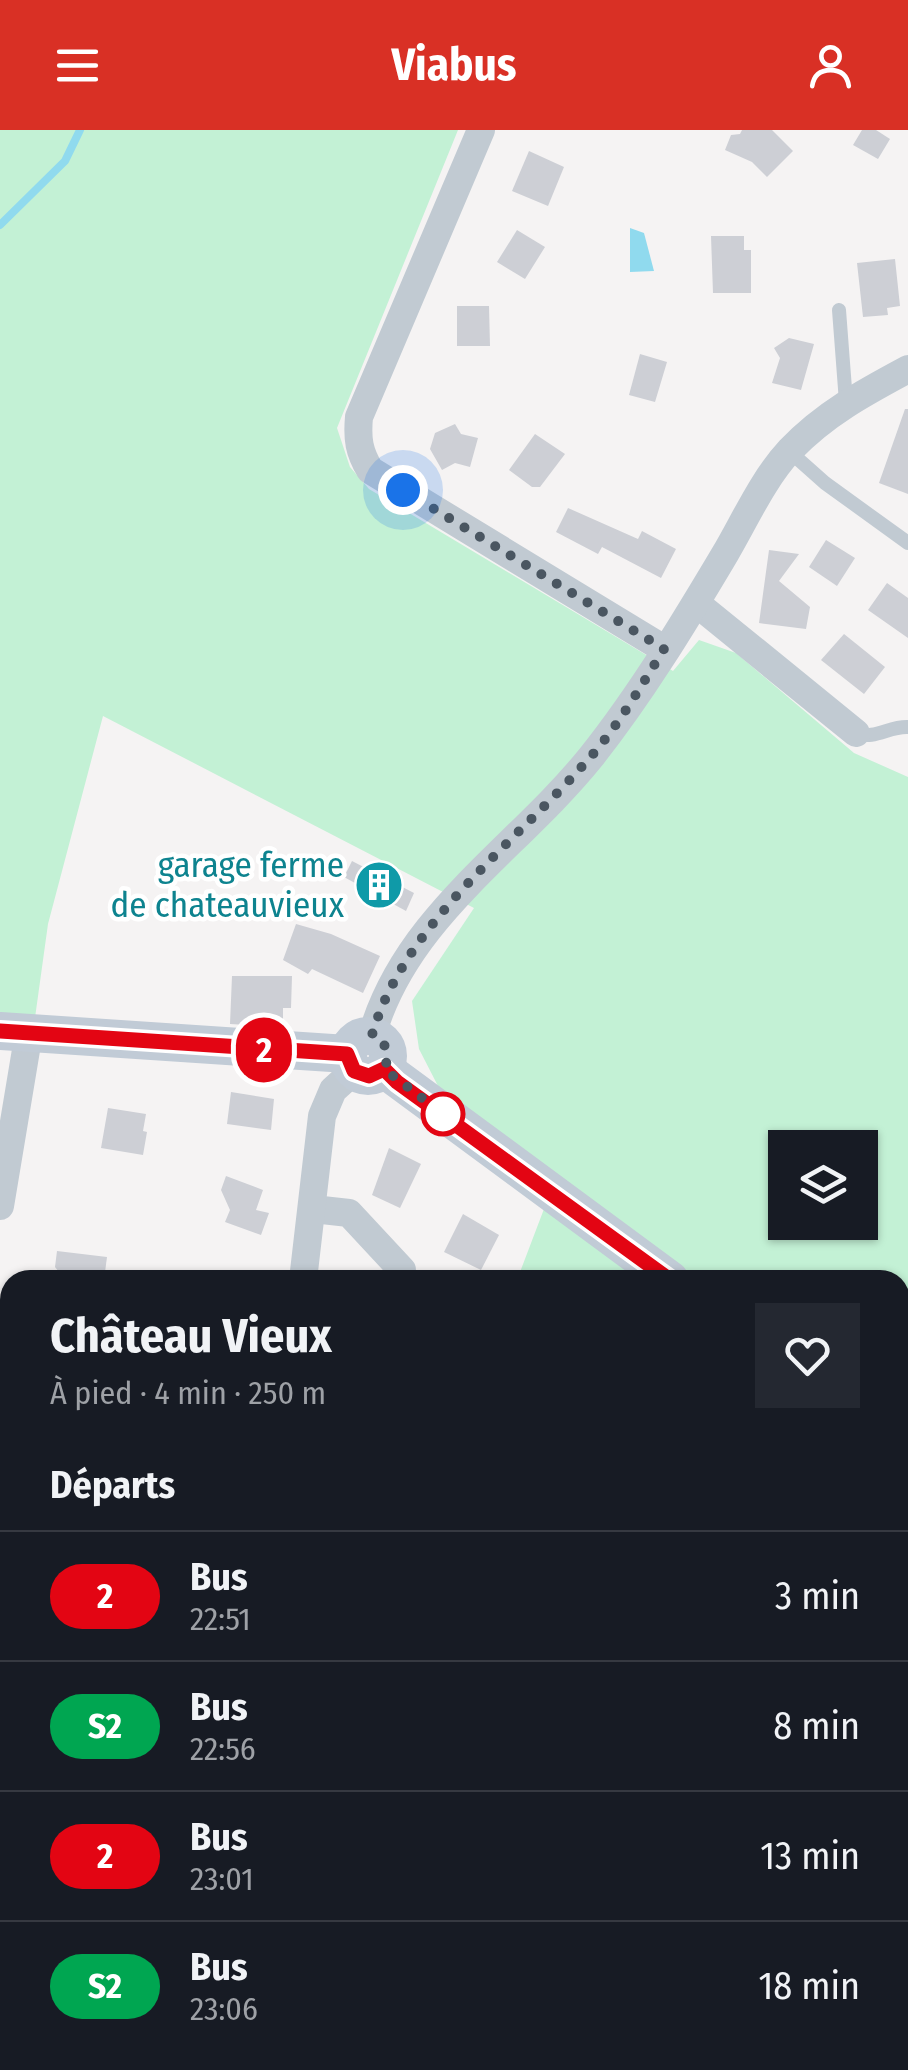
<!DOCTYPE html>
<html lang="fr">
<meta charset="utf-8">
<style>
body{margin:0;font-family:"Fira Sans Condensed",sans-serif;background:#242831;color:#f1f3f6;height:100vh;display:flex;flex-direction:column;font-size:38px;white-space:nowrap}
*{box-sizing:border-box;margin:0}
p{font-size:32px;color:#9ea1a6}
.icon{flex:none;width:55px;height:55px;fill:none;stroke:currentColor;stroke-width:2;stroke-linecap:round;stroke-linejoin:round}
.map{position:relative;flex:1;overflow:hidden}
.side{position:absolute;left:0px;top:1140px;width:910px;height:800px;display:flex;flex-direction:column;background:#171b24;border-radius:30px 30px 0 0;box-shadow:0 2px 8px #0004}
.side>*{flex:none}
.badge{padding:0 20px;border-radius:32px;font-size:35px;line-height:65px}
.buttons{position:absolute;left:768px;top:1000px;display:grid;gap:20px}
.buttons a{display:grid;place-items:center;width:110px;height:110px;border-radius:0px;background:#171b24;box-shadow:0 2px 8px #0004;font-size:50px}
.you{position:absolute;width:50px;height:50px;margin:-25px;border:8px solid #fff;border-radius:50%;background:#1a73e8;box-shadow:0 0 0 15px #1a73e833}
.map>.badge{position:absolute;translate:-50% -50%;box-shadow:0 0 0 5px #fff}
h2{padding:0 50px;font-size:38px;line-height:90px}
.round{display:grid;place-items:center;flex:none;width:105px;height:105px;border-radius:0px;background:#242831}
.headline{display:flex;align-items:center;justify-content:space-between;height:170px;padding:0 50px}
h1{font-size:48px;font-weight:700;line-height:75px}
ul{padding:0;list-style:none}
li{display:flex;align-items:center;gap:30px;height:130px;padding:0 50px;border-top:2px solid #363941}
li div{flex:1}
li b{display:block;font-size:38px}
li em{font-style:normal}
li .badge{min-width:110px;font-weight:700;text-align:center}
header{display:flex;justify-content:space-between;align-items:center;height:130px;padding:0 50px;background:#d93025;color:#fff;font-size:45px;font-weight:700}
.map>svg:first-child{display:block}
.green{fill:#c3f1d5;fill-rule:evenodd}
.water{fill:#90daee}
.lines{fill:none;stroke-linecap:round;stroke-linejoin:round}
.stream{stroke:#90daee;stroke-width:8}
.building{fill:#cdcfd5}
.path{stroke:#7ad0a6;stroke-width:4;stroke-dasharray:8 5;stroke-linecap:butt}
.lane{stroke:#c1cad2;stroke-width:14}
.street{stroke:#c1cad2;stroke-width:28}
.secondary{stroke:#c1cbd6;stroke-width:38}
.line-casing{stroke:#fff;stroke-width:22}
.line{stroke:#e30513;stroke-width:15}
.walk{stroke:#4a5661;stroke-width:10;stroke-dasharray:0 18}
.stop-dot{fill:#fff;stroke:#e30513;stroke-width:5}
.labels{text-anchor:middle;stroke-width:9;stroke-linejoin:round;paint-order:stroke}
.culture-label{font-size:35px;fill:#0d838f;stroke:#fff;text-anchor:end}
</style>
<header><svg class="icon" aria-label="menu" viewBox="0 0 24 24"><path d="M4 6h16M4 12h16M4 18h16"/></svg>Viabus<svg class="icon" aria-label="person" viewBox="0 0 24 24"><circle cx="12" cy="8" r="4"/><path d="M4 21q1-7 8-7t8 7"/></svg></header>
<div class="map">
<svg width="908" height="1940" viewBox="0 0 908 1940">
<rect width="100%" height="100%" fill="#f5f3f3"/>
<path class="green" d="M0,0H458L337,298L350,337L369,359L673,541L699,510L736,523L854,623L908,647V1940H252L253,1930H900V1150H517L555,1050L438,956L419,919L412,871L474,778L103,586L48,794L34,895L0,893ZM785,1018H860V1092H785Z"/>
<polygon class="water" points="630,98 644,103 654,141 630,142"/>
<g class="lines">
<polyline class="stream" points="0,95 65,31 80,0"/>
</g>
<g class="building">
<polygon points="742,0 772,0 793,21 767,47 752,32 725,20 731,5 740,4"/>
<polygon points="862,0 876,0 890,9 878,29 853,15"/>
<polygon points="529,21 564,37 548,76 512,61"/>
<polygon points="517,100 545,117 525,149 497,132"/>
<polygon points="711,106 744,106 744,120 751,120 751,163 713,163"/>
<polygon points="895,129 900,176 887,178 888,185 863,187 857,133"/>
<polygon points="457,176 489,176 490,216 457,216"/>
<polygon points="789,208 814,214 801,260 772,253 780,228 774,218"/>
<polygon points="640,224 667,232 655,272 629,265"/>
<polygon points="905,279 908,279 908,364 879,353"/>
<polygon points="455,294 461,304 478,308 470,337 455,333 442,340 430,319 435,303"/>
<polygon points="535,304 565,324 540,357 532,357 509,340"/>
<polygon points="568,378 638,409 642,401 676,419 661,448 602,417 598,424 556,402"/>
<polygon points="826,410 855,428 837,456 809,437"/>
<polygon points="769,420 799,424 779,451 810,477 806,499 759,493"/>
<polygon points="887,453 908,468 908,508 868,480"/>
<polygon points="844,504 885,537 864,564 821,530"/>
<polygon points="352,731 414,763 406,781 344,747"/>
<polygon points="296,794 331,804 380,826 363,863 312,839 308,844 283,830"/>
<polygon points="232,846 292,846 291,878 283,878 283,897 230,894"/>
<polygon points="231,962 274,969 271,1000 227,994"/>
<polygon points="108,978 146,984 143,1001 147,1002 143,1025 101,1018"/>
<polygon points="389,1018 421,1034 400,1078 372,1065"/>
<polygon points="226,1046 263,1060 256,1080 269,1083 261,1105 225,1092 230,1080 221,1060"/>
<polygon points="463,1084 499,1105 481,1140 444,1122"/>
<polygon points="57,1121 107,1127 104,1150 65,1150 55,1137"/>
</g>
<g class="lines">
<polyline class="path" points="0,1409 10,1402"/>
<g class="lane">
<polyline points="839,180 846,272"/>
<polyline points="789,321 825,353 908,413"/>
<path d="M856,603C875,610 889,596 908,597"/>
</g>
<g class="street">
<path d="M481,0L359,287C357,309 359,322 370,340L664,519"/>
<polyline points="696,473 856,603"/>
<path d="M372,905C406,786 517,719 591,627C641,564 684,493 725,424C745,390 763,349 790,320C824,284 865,262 908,239"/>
<polyline points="0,1076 29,902"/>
<polyline points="313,1079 349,1083 402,1140"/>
<polyline points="303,1150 322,986 333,960 354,941"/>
<polyline points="0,1327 10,1348"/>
<polyline points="0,1666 10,1672"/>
<polyline points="124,1940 127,1930"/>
</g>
<g class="secondary">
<polyline points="0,901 347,924"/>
<circle cx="368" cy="926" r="20"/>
<polyline points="384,939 670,1150"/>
<polyline points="900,1297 908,1301"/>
</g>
</g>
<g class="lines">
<g class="line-casing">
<polyline id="line" points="0,901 347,924 354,941 369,946 384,939 397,952 670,1150"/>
</g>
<use href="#line" class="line"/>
<path class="walk" d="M403,360L664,519C640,558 617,598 586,632C512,716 404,794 372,905C387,913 391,923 384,939L447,987L443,984"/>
</g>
<defs>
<g id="building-disc" transform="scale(2.5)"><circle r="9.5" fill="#0f9aa8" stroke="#fff"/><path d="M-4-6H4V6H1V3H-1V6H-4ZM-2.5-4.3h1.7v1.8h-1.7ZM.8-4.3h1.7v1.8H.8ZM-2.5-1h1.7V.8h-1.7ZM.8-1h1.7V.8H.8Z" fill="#fff"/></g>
</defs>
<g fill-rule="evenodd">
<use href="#building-disc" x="379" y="755"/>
</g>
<circle class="stop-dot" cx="443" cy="984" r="20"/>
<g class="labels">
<g class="culture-label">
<text x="344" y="747">garage ferme<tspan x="344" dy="40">de chateauvieux</tspan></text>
</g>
</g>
</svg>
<div class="buttons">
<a><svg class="icon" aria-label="layers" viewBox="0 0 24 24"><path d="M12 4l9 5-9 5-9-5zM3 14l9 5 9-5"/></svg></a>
</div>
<div class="you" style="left:403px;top:360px"></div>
<b class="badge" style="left:264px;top:920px;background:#e30513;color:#fff">2</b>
<section class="side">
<div class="headline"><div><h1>Château Vieux</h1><p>À pied · 4 min · 250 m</p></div><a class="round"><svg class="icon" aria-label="heart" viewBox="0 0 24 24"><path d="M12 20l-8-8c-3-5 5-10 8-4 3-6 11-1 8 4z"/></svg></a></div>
<h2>Départs</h2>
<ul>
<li><span class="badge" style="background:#e30513;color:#fff">2</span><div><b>Bus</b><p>22:51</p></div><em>3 min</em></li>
<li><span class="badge" style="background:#00a651;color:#fff">S2</span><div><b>Bus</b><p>22:56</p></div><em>8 min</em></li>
<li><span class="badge" style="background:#e30513;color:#fff">2</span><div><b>Bus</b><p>23:01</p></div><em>13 min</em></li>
<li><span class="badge" style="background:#00a651;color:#fff">S2</span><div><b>Bus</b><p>23:06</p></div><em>18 min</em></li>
</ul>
</section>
</div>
